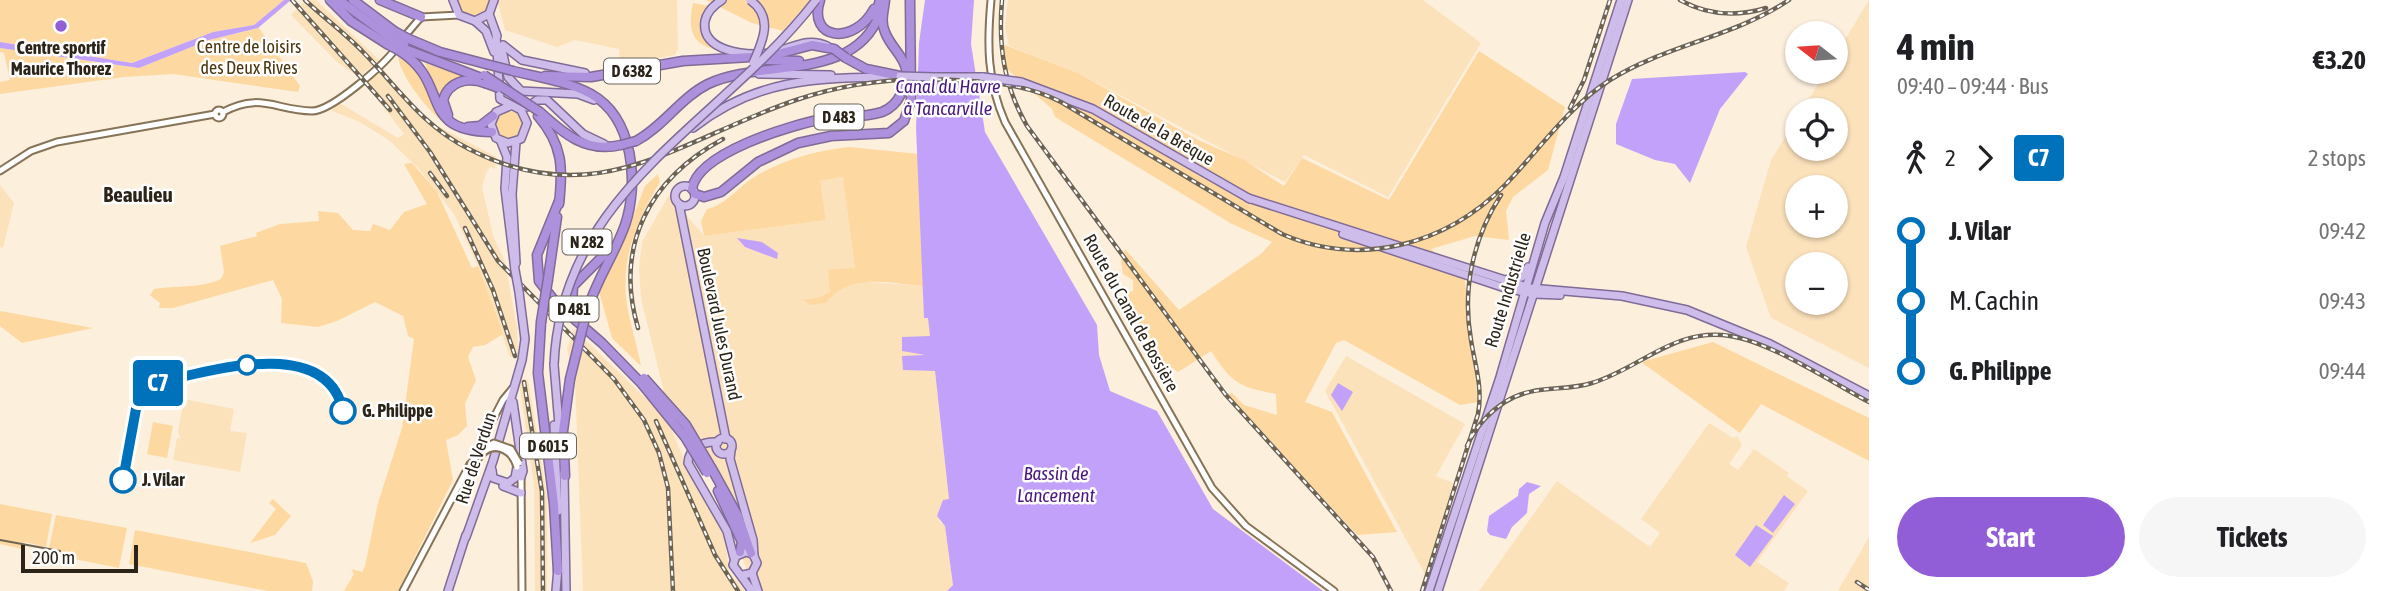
<!DOCTYPE html>
<meta charset="utf-8">
<style>
body{margin:0;font-family:"Asap Condensed",sans-serif;background:#f6f6f6;color:#202124;height:100vh;display:flex;flex-direction:column;font-size:26px;white-space:nowrap}
*{box-sizing:border-box;margin:0}
p{font-size:23px;color:#757577}
.icon{flex:none;width:38px;height:38px;fill:none;stroke:currentColor;stroke-width:2;stroke-linecap:round;stroke-linejoin:round}
.map{position:relative;flex:1;overflow:hidden}
.sheet{display:flex;flex-direction:column;background:#fff;width:525px}
.sheet>*{flex:none}
.badge{padding:0 14px;border-radius:5px;font-size:24px;line-height:46px}
.needle{width:46px;rotate:287deg}
.buttons{position:absolute;left:1785px;top:21px;display:grid;gap:14px}
.buttons a{display:grid;place-items:center;width:63px;height:63px;border-radius:50%;background:#fff;box-shadow:0 2px 5px #0004;font-size:35px}
.scale{position:absolute;left:21px;bottom:18px;width:117px;box-sizing:border-box;padding-left:7px;border:4px solid #2c2418;border-top:0;font-size:19px;line-height:24px;white-space:nowrap;color:#2c2418;-webkit-text-stroke:5px #fefefe;paint-order:stroke}
.map>.badge{position:absolute;translate:-50% -50%;box-shadow:0 0 0 4px #fff}
.legs{display:flex;align-items:center;gap:10px;height:77px;padding:0 28px;font-size:23px}
.legs p{margin-inline-start:auto}
.overview{display:flex;align-items:center;justify-content:space-between;height:119px;padding:0 28px}
h1{font-size:38px;font-weight:700;line-height:52px}
.action{display:flex;gap:14px;margin-top:auto;padding:14px 28px}
.action a{flex:1;height:80px;border-radius:42px;background:#915ed8;color:#fff;font-size:28px;font-weight:700;line-height:80px;text-align:center}
.action a+a{background:#f6f6f6;color:#202124}
ul{padding:0 28px;list-style:none}
li{display:flex;align-items:center;gap:24px;height:70px;font-size:26px}
li i{display:grid;place-items:center;width:10px;height:100%;margin:0 9px;background:currentColor}
li i::after{content:'';width:18px;height:18px;margin:-9px;border:5px solid;border-radius:50%;background:#fff}
li p{margin-inline-start:auto}
li:first-child i{background:linear-gradient(#0000 50%,currentColor 0)}
li:last-child i{background:linear-gradient(currentColor 50%,#0000 0)}
main{display:flex;flex:1;min-height:0}
.map>svg:first-child{display:block}
.built{fill:#fce2bb;fill-rule:evenodd}
.green{fill:#fdd9a1}
.water{fill:#c2a1fa}
.lines{fill:none;stroke-linecap:round;stroke-linejoin:round}
.minor-casing{stroke:#877457;stroke-width:9}
.major-casing{stroke:#806b98;stroke-width:10}
.highway-casing{stroke:#806b98;stroke-width:11}
.minor{stroke:#fff;stroke-width:5}
.major{stroke:#cebdeb;stroke-width:7}
.highway{stroke:#ad91dd;stroke-width:8}
.tram{stroke:#6c6355;stroke-width:2}
.rail-casing{stroke:#6c6355;stroke-width:4.5}
.rail{stroke:#fefefe;stroke-width:2;stroke-dasharray:5;stroke-linecap:butt}
.minor-bridge-casing{stroke:#877457;stroke-width:9;stroke-linecap:butt}
.major-bridge-casing{stroke:#806b98;stroke-width:10;stroke-linecap:butt}
.highway-bridge-casing{stroke:#806b98;stroke-width:11;stroke-linecap:butt}
.minor-bridge{stroke:#fff;stroke-width:5}
.major-bridge{stroke:#cebdeb;stroke-width:7}
.highway-bridge{stroke:#ad91dd;stroke-width:8}
.line-1-casing{stroke:#fff;stroke-width:16}
.line-1{stroke:#0072bc;stroke-width:10}
.poi-dot{fill:#915ed8;stroke:#fefefe;stroke-width:2.5}
.stop-1-dot{fill:#fff;stroke:#0072bc;stroke-width:3.5}
.labels{text-anchor:middle;stroke-width:5;stroke-linejoin:round;paint-order:stroke}
.shield{fill:#fefefe;stroke:#6b655d;stroke-width:2}
.shield-label{font-size:16px;font-weight:bold;fill:#2c2418}
.park-label{font-size:18px;fill:#4c360d;stroke:#fefefe}
.poi-label{font-size:18px;font-weight:bold;fill:#2c2418;stroke:#fefefe}
.street-label{font-size:18px;fill:#2c2418;stroke:#fefefe}
.stop-label{font-size:18px;font-weight:bold;fill:#2c2418;stroke:#fefefe;text-anchor:start}
.water-label{font-size:19px;font-style:italic;fill:#4a177e;stroke:#fefefe}
.quarter-label{font-size:21px;font-weight:bold;fill:#2c2418;stroke:#fefefe}
</style>
<main>
<div class="map">
<svg width="1869" height="591" viewBox="0 0 1869 591">
<rect width="100%" height="100%" fill="#fcefdc"/>
<g class="built">
<polygon points="306,0 316,0 379,60 359,77 338,63 291,15"/>
<polygon points="497,0 677,0 678,49 675,55 620,65 619,49 575,40 557,47 505,30"/>
<polygon points="1008,0 1423,0 1481,43 1388,197 1304,155 1285,182 1078,73 1009,46 1005,27"/>
<path d="M1869,0V368L1771,318L1746,247L1771,160L1797,118V149H1836V110H1802L1826,72H1836V55ZM1797,187H1836V226H1797ZM1797,264H1836V303H1797Z"/>
<polygon points="383,69 413,105 436,125 496,157 495,169 490,167 486,173 482,187 493,235 505,262 517,327 518,355 510,357 478,266 454,214 437,192 419,169 390,141 360,122 332,111 337,103 343,105 398,138 404,134 365,83"/>
<polygon points="844,177 855,268 825,296 803,300 805,303 833,295 854,281 923,286 924,318 928,317 931,336 903,351 931,356 903,370 935,371 949,499 940,510 939,521 945,526 953,585 947,591 755,591 710,472 665,414 663,388 641,298 639,268 642,242 669,195 704,236 826,220 819,181"/>
<polygon points="0,185 14,203 3,248 0,247"/>
<polygon points="574,329 668,420 691,478 725,537 729,572 745,591 583,591 575,382 567,349"/>
<polygon points="1346,356 1465,424 1436,476 1453,483 1426,576 1325,391"/>
<polygon points="528,379 547,498 547,591 535,591 534,485 519,381"/>
<polygon points="184,399 234,409 230,431 247,433 240,472 173,460 177,438 180,438 178,431"/>
<polygon points="1709,423 1733,438 1737,436 1742,445 1729,464 1738,470 1754,449 1789,473 1787,476 1808,491 1757,562 1789,583 1784,591 1479,591 1557,481 1650,547 1660,533 1641,519"/>
<polygon points="1869,537 1869,591 1838,591"/>
</g>
<g class="green">
<polygon points="0,0 284,0 254,25 213,32 132,63 0,42"/>
<polygon points="457,0 490,0 490,2 485,12 472,17 461,11"/>
<polygon points="706,0 810,0 783,31 752,23"/>
<path d="M693,3L709,6C703,24 698,39 718,50C690,45 688,28 693,3Z"/>
<polygon points="259,28 300,86 298,92 173,74 124,77 0,94 0,82 10,80 4,53 0,52 0,48 139,68 209,40"/>
<path d="M1002,44L1078,73L1198,140L1244,160L1284,186L1302,158L1389,200L1479,51L1565,107L1548,170L1513,197L1506,211L1509,240L1475,236L1431,249L1465,280L1478,402L1460,405L1344,340L1336,343L1305,402L1332,412L1397,532L1357,535L1228,395L1232,393L1244,405L1277,415L1276,394C1238,387 1232,383 1211,351L1178,372L1158,359L1120,304L1125,293L1133,291V280L1123,274L1121,261L1125,249L1179,310L1261,254L1272,242L1232,224L1055,117L1052,109L1006,68Z"/>
<path d="M398,53C429,77 423,91 441,120C427,110 396,70 398,53Z"/>
<polygon points="425,63 468,77 453,81 441,109"/>
<circle cx="509" cy="125" r="14"/>
<path d="M849,147L919,154L923,286C888,283 850,272 826,303L810,305L802,300L820,297L830,292L828,270L855,268L843,177L820,181L826,220L704,236L701,221L707,209C725,206 740,185 756,176C785,159 815,151 849,147Z"/>
<path d="M412,163L437,192L472,268L478,266L503,334L485,345L473,347L468,357L476,380L465,404L467,426L458,435L446,440L453,480L398,591H344L354,574L351,569L362,572L365,566L378,503L402,428L414,339L408,336L403,316L375,302L337,321L318,327L281,323L282,299L273,280L173,308H159L160,303L150,295L154,289C177,285 198,289 221,279L224,272L220,246L257,236L256,233L280,224L319,221L318,211L338,213L353,230L370,231L373,224L390,230L404,212L427,204L404,164Z"/>
<path d="M658,174L660,182C639,217 622,254 626,296C628,319 637,343 641,366L612,338L598,288L622,245L645,186Z"/>
<polygon points="0,311 93,328 22,343 0,326"/>
<polygon points="1713,342 1869,418 1869,461 1761,404 1740,433 1641,362"/>
<polygon points="153,422 173,426 167,458 147,454"/>
<polygon points="273,499 291,516 275,535 250,543 276,509 269,503"/>
<polygon points="0,504 52,514 46,547 24,542 22,549 0,544"/>
<polygon points="56,515 127,528 119,568 59,556 60,550 49,548"/>
<polygon points="135,530 306,563 313,581 312,591 268,591 129,564"/>
</g>
<g class="water">
<polygon points="284,0 291,0 258,28 209,40 139,68 0,48 0,42 132,63 213,32 254,25"/>
<polygon points="925,0 974,0 971,44 985,132 1097,325 1099,355 1110,391 1157,411 1213,509 1323,591 947,591 953,585 945,526 937,516 943,500 949,499 935,371 903,370 902,356 925,355 902,351 902,337 930,336 928,318 924,318 916,128 919,43"/>
<polygon points="1745,72 1748,74 1720,109 1690,183 1675,164 1655,160 1616,144 1616,124 1632,79"/>
<polygon points="737,238 762,242 778,253 777,259 745,247"/>
<polygon points="1338,383 1353,392 1342,411 1331,395"/>
<polygon points="1527,482 1541,486 1529,494 1527,513 1512,527 1506,539 1490,535 1487,531 1489,516 1518,496 1519,489"/>
<polygon points="1784,495 1795,504 1773,533 1763,525"/>
<polygon points="1756,525 1773,536 1750,567 1735,555"/>
</g>
<g class="lines">
<g class="minor-casing">
<g id="minor">
<path d="M991,0C987,44 987,81 1005,122L1212,488L1246,526L1334,591"/>
<polyline points="404,37 421,17 459,15"/>
<circle cx="219" cy="114" r="4"/>
<path d="M223,112C260,92 275,110 312,111C332,111 385,64 397,47"/>
<polyline points="0,171 31,151 57,142 215,114"/>
<polyline points="476,452 503,400 513,388"/>
<polyline points="521,476 522,591"/>
<polyline points="467,477 480,456"/>
<polyline points="403,591 470,464"/>
</g>
</g>
<g class="major-casing">
<g id="major">
<polyline points="453,0 459,15 475,21 489,14 494,0"/>
<path d="M722,0C714,5 707,11 705,21C700,52 747,56 769,53C790,50 806,36 827,46"/>
<polyline points="489,14 497,36"/>
<polyline points="475,21 486,31 494,52"/>
<polyline points="496,34 500,99 521,110 527,123 521,139 508,143 496,138 491,124 496,112 510,106"/>
<polyline points="503,45 522,60 585,73"/>
<polyline points="502,50 508,77 521,91 578,94 594,100"/>
<polyline points="759,74 831,75"/>
<polyline points="935,77 983,77"/>
<polyline points="1021,82 1093,109 1250,199"/>
<polyline points="527,107 537,100 547,100 583,134 604,144"/>
<path d="M693,128C756,79 814,78 890,77"/>
<polyline points="501,142 507,157 505,189 515,270"/>
<polyline points="516,142 512,194 516,263"/>
<circle cx="685" cy="196" r="10"/>
<polyline points="1248,198 1530,288 1622,296 1687,310 1770,344 1869,396"/>
<polyline points="679,204 726,439"/>
<polyline points="1343,234 1502,287 1533,294 1560,295"/>
<polyline points="1508,279 1522,277 1528,267"/>
<polyline points="554,365 560,437"/>
<polyline points="513,402 523,471 521,477"/>
<polyline points="554,425 558,511"/>
<circle cx="724" cy="446" r="8"/>
<path d="M718,442C703,441 689,447 688,463L727,531L734,558"/>
<polyline points="731,450 730,459 753,540 754,556"/>
<polyline points="492,470 493,478 508,483 515,478 517,467"/>
<polyline points="564,473 566,591"/>
<polyline points="503,486 521,493"/>
<polyline points="466,537 493,461 522,360 525,339 519,292"/>
<polyline points="752,573 758,591"/>
<polyline points="743,575 752,573 757,563 753,554 746,552 736,556 733,565 752,591"/>
<polyline points="448,591 466,535"/>
<polyline points="556,591 558,568"/>
<polyline points="1429,591 1500,377 1545,223 1564,177 1621,0"/>
<polyline points="1438,591 1628,0"/>
</g>
</g>
<g class="highway-casing">
<g id="highway">
<polyline points="330,0 351,21 387,44"/>
<polyline points="339,0 391,38"/>
<polyline points="353,0 394,31"/>
<polyline points="380,0 421,17"/>
<path d="M820,0C807,40 854,46 874,9"/>
<polyline points="875,16 880,0"/>
<polyline points="409,39 440,52 486,64"/>
<polyline points="405,49 484,79"/>
<path d="M400,51C452,84 416,131 492,132"/>
<polyline points="846,58 866,69 900,76"/>
<polyline points="767,60 799,61"/>
<path d="M513,71C538,77 569,82 591,94C634,118 639,184 625,225C614,256 595,282 586,314"/>
<polyline points="545,76 591,77 683,61 770,56 812,45 834,49"/>
<path d="M540,112C564,134 586,153 621,145"/>
<path d="M448,115L443,100C449,81 467,77 485,83"/>
<path d="M538,116C563,145 563,168 559,204"/>
<polyline points="468,127 480,126 493,116"/>
<path d="M636,141C664,126 680,98 708,84C763,58 855,83 880,13"/>
<path d="M692,189C697,153 791,125 823,119C842,116 864,118 882,112C890,109 897,102 901,94C917,61 893,54 885,32C880,21 884,11 885,0"/>
<polyline points="695,194 704,197 721,192 758,162 798,143 831,136 889,133 904,121 911,100 910,0"/>
<polyline points="559,201 537,255 539,281 557,304 602,343 642,384"/>
<polyline points="548,279 557,217"/>
<polyline points="583,321 572,304 573,286 610,249"/>
<polyline points="541,322 538,373 554,504 558,571"/>
<polyline points="712,469 738,516 751,553"/>
<polyline points="565,476 563,431 570,379"/>
<polyline points="718,491 742,542 740,552"/>
</g>
</g>
<use href="#minor" class="minor"/>
<use href="#major" class="major"/>
<use href="#highway" class="highway"/>
<polyline class="tram" points="0,540 60,551"/>
<g class="rail-casing">
<g id="rail">
<polyline points="292,0 390,110"/>
<path d="M305,0C324,18 346,34 364,53C399,89 423,126 469,149C598,215 678,140 796,100C846,83 900,77 953,80C991,82 1026,84 1061,102L1282,234C1360,268 1446,245 1505,185C1539,150 1569,106 1610,80C1666,45 1734,37 1789,0"/>
<path d="M1002,0C998,46 1004,86 1027,126L1225,394L1373,557L1391,591"/>
<path d="M1680,0C1707,15 1737,17 1766,8"/>
<polyline points="388,96 430,152 498,261 614,379 644,420 659,453 668,488 673,591"/>
<polyline points="1570,108 1584,80 1610,0"/>
<polyline points="430,173 447,196"/>
<polyline points="465,228 493,290 515,356"/>
<path d="M638,328C614,246 649,179 723,139"/>
<polyline points="524,382 542,492 543,591"/>
<polyline points="656,421 715,555 738,591"/>
<path d="M1467,446C1475,428 1488,413 1505,402C1533,384 1563,392 1592,383C1641,368 1675,327 1730,336C1771,342 1831,382 1869,402"/>
<polyline points="1857,582 1869,590"/>
<path d="M1422,591L1478,414C1483,387 1475,366 1471,340C1462,289 1473,238 1501,195"/>
</g>
</g>
<use href="#rail" class="rail"/>
<g class="minor-bridge-casing">
<g id="minor-bridge">
<path d="M480,456C493,440 512,449 517,467"/>
<polyline points="469,467 480,450 494,443 511,449 519,463"/>
</g>
</g>
<g class="major-bridge-casing">
<g id="major-bridge">
<path d="M750,0C774,17 763,41 753,63"/>
<polyline points="900,76 935,77"/>
<polyline points="983,77 1021,82"/>
<polyline points="515,270 519,292"/>
<path d="M554,365C561,189 721,124 816,0"/>
</g>
</g>
<g class="highway-bridge-casing">
<g id="highway-bridge">
<polyline points="394,31 409,39"/>
<polyline points="391,38 404,45"/>
<polyline points="387,44 400,51"/>
<polyline points="834,49 846,58"/>
<polyline points="486,64 513,71"/>
<polyline points="484,75 540,112"/>
<polyline points="485,83 499,88"/>
<polyline points="621,145 636,141"/>
<polyline points="541,322 548,279"/>
<polyline points="644,378 686,425 712,469"/>
<polyline points="570,379 586,314"/>
<polyline points="642,384 685,437 707,473"/>
</g>
</g>
<use href="#minor-bridge" class="minor-bridge"/>
<use href="#major-bridge" class="major-bridge"/>
<use href="#highway-bridge" class="highway-bridge"/>
</g>
<g class="lines">
<g class="line-1-casing">
<path id="line-1" d="M123,480L140,387C193,376 326,329 343,411"/>
</g>
<use href="#line-1" class="line-1"/>
</g>
<circle class="poi-dot" cx="61" cy="26" r="7"/>
<g class="stop-1-dot">
<circle cx="247" cy="365" r="9"/>
<circle cx="343" cy="411" r="12"/>
<circle cx="123" cy="480" r="12"/>
</g>
<g class="labels">
<g class="shield">
<rect x="604" y="58.5" width="56" height="25" rx="5"/>
<rect x="814.5" y="104.5" width="49" height="25" rx="5"/>
<rect x="562.5" y="229.5" width="49" height="25" rx="5"/>
<rect x="549.5" y="296.5" width="49" height="25" rx="5"/>
<rect x="520" y="433.5" width="56" height="25" rx="5"/>
</g>
<g class="shield-label">
<text x="632" y="77">D 6382</text>
<text x="839" y="123">D 483</text>
<text x="587" y="248">N 282</text>
<text x="574" y="315">D 481</text>
<text x="548" y="452">D 6015</text>
</g>
<g class="park-label">
<text x="249" y="53">Centre de loisirs<tspan x="249" dy="21">des Deux Rives</tspan></text>
</g>
<g class="poi-label">
<text x="61" y="54">Centre sportif<tspan x="61" dy="21">Maurice Thorez</tspan></text>
</g>
<g class="street-label">
<text transform="translate(1159 130) rotate(30)" y="6">Route de la Brèque</text>
<text transform="translate(1508 290) rotate(-73)" y="6">Route Industrielle</text>
<text transform="translate(1131 313) rotate(61)" y="6">Route du Canal de Bossière</text>
<text transform="translate(719 324) rotate(78)" y="6">Boulevard Jules Durand</text>
<text transform="translate(476 458) rotate(-72)" y="6">Rue de Verdun</text>
</g>
<g class="stop-label">
<text x="362" y="417">G. Philippe</text>
<text x="142" y="486">J. Vilar</text>
</g>
<g class="water-label">
<text x="948" y="93">Canal du Havre<tspan x="948" dy="22">à Tancarville</tspan></text>
<text x="1056" y="480">Bassin de<tspan x="1056" dy="22">Lancement</tspan></text>
</g>
<g class="quarter-label">
<text x="138" y="202">Beaulieu</text>
</g>
</g>
</svg>
<div class="buttons">
<a><svg class="needle" viewBox="-14 -14 28 28"><path d="M0-13l5 13h-10z" fill="#e53935"/><path d="M0 13l5-13h-10z" fill="#757577"/></svg></a>
<a><svg class="icon" aria-label="locate" viewBox="0 0 24 24"><circle cx="12" cy="12" r="6"/><path d="M12 2v4M12 18v4M2 12h4M18 12h4"/></svg></a>
<a>+</a>
<a>−</a>
</div>
<div class="scale">200 m</div>
<b class="badge" style="left:158px;top:383px;background:#0072bc;color:#fff">C7</b>
</div>
<section class="sheet">
<div class="overview"><div><h1>4 min</h1><p>09:40 – 09:44 · Bus</p></div><b>€3.20</b></div>
<div class="legs"><svg class="icon" aria-label="walk" viewBox="0 0 24 24"><circle cx="13" cy="4" r="2"/><path d="M13 8l-2 6 4 7M11 14l-3 7M7 12l3-4h3l4 4"/></svg>2<svg class="icon" aria-label="forward" viewBox="0 0 24 24"><path d="M9 5l7 7-7 7"/></svg><b class="badge" style="background:#0072bc;color:#fff">C7</b><p>2 stops</p></div>
<ul>
<li><i style="color:#0072bc"></i><b>J. Vilar</b><p>09:42</p></li>
<li><i style="color:#0072bc"></i><span>M. Cachin</span><p>09:43</p></li>
<li><i style="color:#0072bc"></i><b>G. Philippe</b><p>09:44</p></li>
</ul>
<div class="action"><a>Start</a><a>Tickets</a></div>
</section>
</main>
